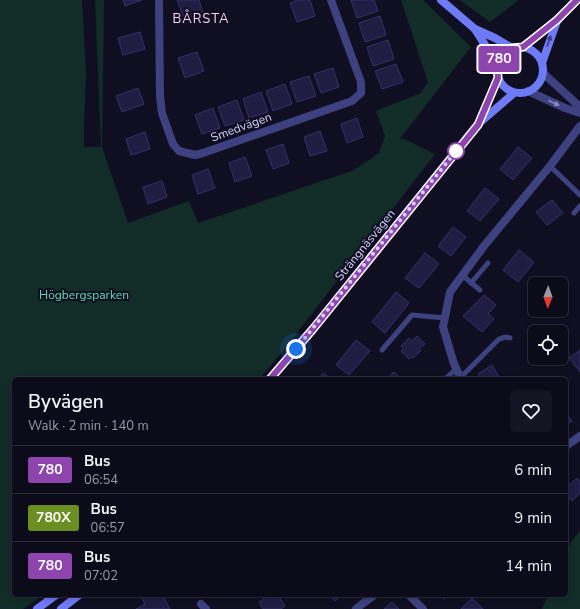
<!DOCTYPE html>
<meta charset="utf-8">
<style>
body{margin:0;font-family:"Nunito Sans",sans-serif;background:#151423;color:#f1f3f6;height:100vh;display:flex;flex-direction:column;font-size:15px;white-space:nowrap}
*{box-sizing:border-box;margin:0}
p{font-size:13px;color:#9a9ba2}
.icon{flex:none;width:22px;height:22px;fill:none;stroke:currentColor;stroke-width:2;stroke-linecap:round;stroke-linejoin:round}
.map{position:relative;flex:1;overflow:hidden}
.drawer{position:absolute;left:12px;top:377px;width:556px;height:220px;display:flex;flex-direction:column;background:#0c0b1a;border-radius:6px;box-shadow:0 2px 6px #0003,0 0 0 1px #2c2b39}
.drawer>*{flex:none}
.badge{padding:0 8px;border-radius:3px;font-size:14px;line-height:26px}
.needle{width:26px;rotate:181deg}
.fabs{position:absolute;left:528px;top:277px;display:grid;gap:8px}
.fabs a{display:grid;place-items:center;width:40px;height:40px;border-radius:6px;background:#0c0b1a;box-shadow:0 2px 6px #0003,0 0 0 1px #2c2b39;font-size:20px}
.you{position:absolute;width:20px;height:20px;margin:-10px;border:3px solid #fff;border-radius:50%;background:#1a73e8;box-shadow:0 0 0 6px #1a73e833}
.map>.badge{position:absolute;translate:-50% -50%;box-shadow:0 0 0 2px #fff}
.round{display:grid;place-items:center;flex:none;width:42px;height:42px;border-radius:6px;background:#151423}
.overview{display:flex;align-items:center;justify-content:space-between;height:68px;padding:0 16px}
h1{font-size:19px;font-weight:600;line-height:30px}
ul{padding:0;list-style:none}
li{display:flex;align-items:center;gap:12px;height:48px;padding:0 16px;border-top:1px solid #2c2b39}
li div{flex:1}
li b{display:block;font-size:15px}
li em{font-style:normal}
li .badge{min-width:44px;font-weight:700;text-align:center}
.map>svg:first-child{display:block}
.green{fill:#122c28}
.building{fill:#201c42;stroke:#352f6d}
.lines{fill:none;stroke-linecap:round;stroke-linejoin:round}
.lane{stroke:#3d417f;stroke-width:5}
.street{stroke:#3d417f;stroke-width:8}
.secondary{stroke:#6f7af7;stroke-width:8}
.oneway{fill:#3b3f82}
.oneway2{fill:#888abe}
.line-casing{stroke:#fff;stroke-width:9}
.line{stroke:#8e44ad;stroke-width:6}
.walk{stroke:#d3d3fd;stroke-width:4;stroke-dasharray:0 7.2}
.stop-dot{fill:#fff;stroke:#8e44ad;stroke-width:2}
.labels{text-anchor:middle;stroke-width:4;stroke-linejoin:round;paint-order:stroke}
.street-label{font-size:12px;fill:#d3d3fd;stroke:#100f22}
.park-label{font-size:12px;fill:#63d9af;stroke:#100f22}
.neighbourhood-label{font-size:13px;letter-spacing:1px;fill:#fdd5f2;stroke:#100f22}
</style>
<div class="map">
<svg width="580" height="609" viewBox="0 0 580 609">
<rect width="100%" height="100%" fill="#100f22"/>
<g class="green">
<polygon points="0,0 82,0 86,72 84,127 84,147 101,147 95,0 104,0 102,147 128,223 189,201 198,223 352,171 379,153 385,136 376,111 421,93 428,82 401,0 423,0 471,47 399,140 402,138 435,154 283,351 259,379 14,379 14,595 43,595 23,609 0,609"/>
<polygon points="460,0 519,0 490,22"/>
<polygon points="580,531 580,609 542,609 548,595 566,595 566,554 571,542"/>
</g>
<g class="building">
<polygon points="123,0 142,0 125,6"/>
<polygon points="177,0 199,0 203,13 184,19"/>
<polygon points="298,0 310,0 315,16 297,22 290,3"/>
<polygon points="351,0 374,0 378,11 357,18"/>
<polygon points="380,16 386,35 365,42 359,23"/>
<polygon points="140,32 145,49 123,55 118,38"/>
<polygon points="388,40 394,59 373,66 367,47"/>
<polygon points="197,52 204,71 185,78 178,58"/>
<polygon points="396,64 403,82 382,89 375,71"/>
<polygon points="333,68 339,87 321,93 314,74"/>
<polygon points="309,76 316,96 297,102 290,82"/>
<polygon points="285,84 292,104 273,111 266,91"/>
<polygon points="138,88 144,104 122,112 116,96"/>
<polygon points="261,92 268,112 249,118 243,99"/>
<polygon points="237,100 244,120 225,126 218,107"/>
<polygon points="213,108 220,128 202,134 195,115"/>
<polygon points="357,118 363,137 347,143 341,124"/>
<polygon points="320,131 327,151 310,156 304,137"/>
<polygon points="145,132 150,149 131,155 126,139"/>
<polygon points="283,144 289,163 273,169 266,150"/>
<polygon points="518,147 532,158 513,180 500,169"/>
<polygon points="245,157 252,176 235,182 229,163"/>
<polygon points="208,169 215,188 198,194 192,175"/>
<polygon points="162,181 167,197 148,204 143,187"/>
<polygon points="485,188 499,199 480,221 467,211"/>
<polygon points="552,200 563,213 547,225 536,212"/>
<polygon points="453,227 466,237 451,256 438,246"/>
<polygon points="519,250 534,262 518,282 503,270"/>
<polygon points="425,253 439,264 419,288 405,278"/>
<polygon points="396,292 409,303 385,333 372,322"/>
<polygon points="484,295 496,305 488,314 494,319 482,332 463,316"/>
<polygon points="417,336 425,344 419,349 421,351 413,358 411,357 409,359 401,351 404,349 401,346 409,338 412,341"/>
<polygon points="356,340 370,351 349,375 336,365"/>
<polygon points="580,350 580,372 569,358"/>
<polygon points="492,365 500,379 482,379 478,374"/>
<polygon points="394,372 401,379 387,379"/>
<polygon points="323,373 331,379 319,379"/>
<polygon points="566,413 572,421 566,425"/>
<polygon points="577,478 580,481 580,493 572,501 566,494 566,488"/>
<polygon points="145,595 162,595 170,609 136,609 145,604 141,597"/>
<polygon points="269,595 278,595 285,606 281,609 263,609 259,602"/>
<polygon points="330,595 342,595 335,601"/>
<polygon points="440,595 449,595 444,599"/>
<polygon points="472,598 483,609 461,609"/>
<polygon points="392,602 399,609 384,609"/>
</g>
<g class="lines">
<g class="lane">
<polyline points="550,166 580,195"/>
<polyline points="574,213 580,206"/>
<polyline points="462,275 480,290"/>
<polyline points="471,283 488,263"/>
<polyline points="382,350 412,315 445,318"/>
<polyline points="460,378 499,339 506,337 510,338"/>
<polyline points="445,379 456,369"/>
</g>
<g class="street">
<polyline points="159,0 160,96 162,113 173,144 179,151 195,155 203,153 352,101 361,93 361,82 331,0"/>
<polyline points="543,73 580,107"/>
<polyline points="528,91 565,108 580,113"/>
<polyline points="461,379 454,364 443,327 450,292 484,246 550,166 580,126"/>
<polyline points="566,446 580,436"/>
<polyline points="409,595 423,609"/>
<polyline points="201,604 206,609"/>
<polyline points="356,609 374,595"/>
</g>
<g class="secondary">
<polyline points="441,0 475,29 497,64"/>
<polyline points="475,29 495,38 512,48"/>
<circle cx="520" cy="70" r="23"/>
<polyline points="523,47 557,20 577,0"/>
<polyline points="542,63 557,21"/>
<polyline points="479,122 498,78"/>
<polyline points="270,379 313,329 477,125 514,93"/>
<polyline points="37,609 56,595"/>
<polyline points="61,609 79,595"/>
</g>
</g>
<defs><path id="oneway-solid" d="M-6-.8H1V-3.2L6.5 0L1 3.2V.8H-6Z"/></defs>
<use class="oneway" href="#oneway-solid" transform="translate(549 41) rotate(-71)"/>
<use class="oneway2" href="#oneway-solid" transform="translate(554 103) rotate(24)"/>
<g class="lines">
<g class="line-casing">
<polyline id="line" points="270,379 313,329 478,125 498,78 497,64 500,57 505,52 512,48 523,47 557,20 577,0"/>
</g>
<use href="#line" class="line"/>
<polyline class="walk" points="296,349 457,150 456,151"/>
</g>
<circle class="stop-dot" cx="456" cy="151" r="8"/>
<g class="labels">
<g class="street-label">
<text transform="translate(241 127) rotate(-20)" y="4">Smedvägen</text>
<text transform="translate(365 245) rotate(-51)" y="4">Strängnäsvägen</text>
</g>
<g class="park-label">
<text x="84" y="299">Högbergsparken</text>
</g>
<g class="neighbourhood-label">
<text x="201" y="23">BÅRSTA</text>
</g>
</g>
</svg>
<div class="fabs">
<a><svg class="needle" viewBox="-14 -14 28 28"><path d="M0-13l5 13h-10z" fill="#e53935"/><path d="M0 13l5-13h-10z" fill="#9a9ba2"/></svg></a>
<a><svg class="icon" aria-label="locate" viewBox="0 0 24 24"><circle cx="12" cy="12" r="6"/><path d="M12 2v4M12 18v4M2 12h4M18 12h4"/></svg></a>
</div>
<div class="you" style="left:296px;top:349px"></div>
<b class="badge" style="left:499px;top:59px;background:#8e44ad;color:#fff">780</b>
<section class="drawer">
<div class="overview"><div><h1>Byvägen</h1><p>Walk · 2 min · 140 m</p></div><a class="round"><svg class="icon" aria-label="heart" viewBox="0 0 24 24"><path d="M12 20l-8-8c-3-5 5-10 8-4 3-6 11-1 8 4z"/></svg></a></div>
<ul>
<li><span class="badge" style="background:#8e44ad;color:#fff">780</span><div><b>Bus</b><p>06:54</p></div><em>6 min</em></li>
<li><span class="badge" style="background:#6b8e23;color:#fff">780X</span><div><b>Bus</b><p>06:57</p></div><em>9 min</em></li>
<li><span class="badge" style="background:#8e44ad;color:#fff">780</span><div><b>Bus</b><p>07:02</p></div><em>14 min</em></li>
</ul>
</section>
</div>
